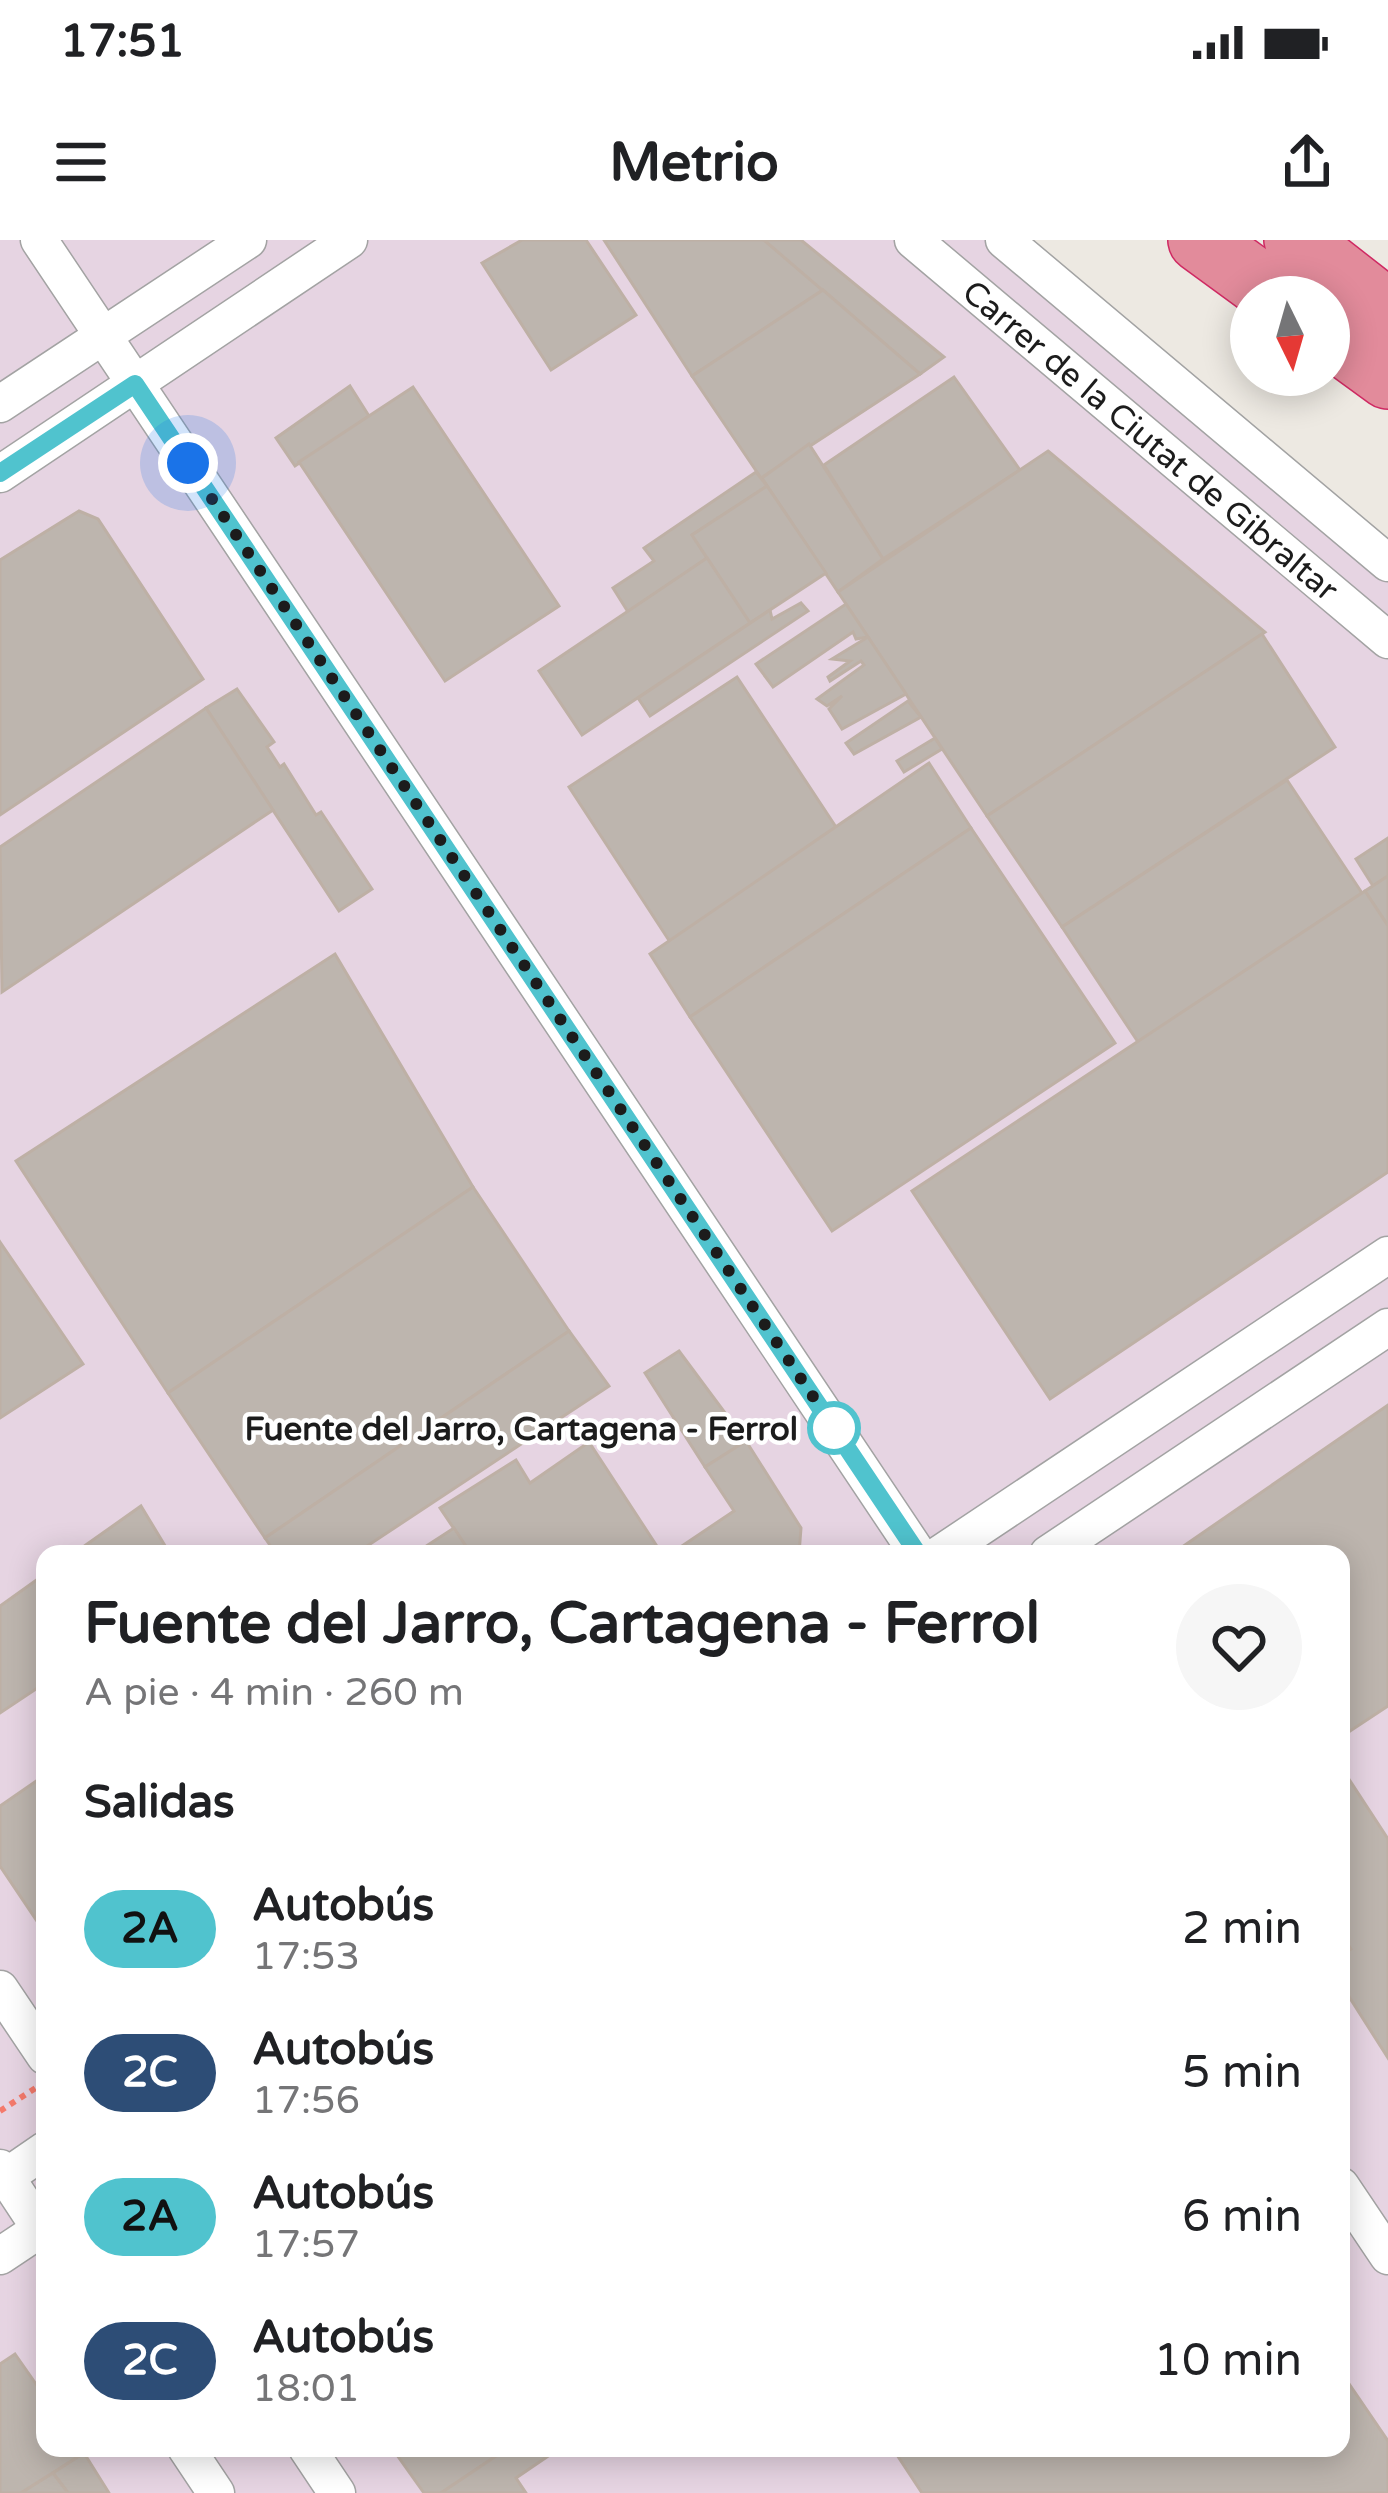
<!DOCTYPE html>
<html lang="es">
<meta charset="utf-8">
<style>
body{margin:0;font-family:"Varela Round",sans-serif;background:#f6f6f6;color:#202124;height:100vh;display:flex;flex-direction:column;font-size:45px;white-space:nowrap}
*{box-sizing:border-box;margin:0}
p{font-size:39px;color:#757577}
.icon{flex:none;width:66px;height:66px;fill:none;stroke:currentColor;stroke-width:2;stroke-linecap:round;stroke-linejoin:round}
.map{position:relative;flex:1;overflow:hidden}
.details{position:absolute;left:36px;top:1305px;width:1314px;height:912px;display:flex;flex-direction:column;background:#fff;border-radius:24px;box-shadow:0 6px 30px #0003}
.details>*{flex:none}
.badge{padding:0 24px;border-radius:39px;font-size:42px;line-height:78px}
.needle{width:78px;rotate:175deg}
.tools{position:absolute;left:1230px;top:36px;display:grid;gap:24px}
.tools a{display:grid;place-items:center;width:120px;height:120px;border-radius:50%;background:#fff;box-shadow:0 6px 30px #0003;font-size:60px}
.you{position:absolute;width:60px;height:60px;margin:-30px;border:9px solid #fff;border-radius:50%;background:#1a73e8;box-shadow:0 0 0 18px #1a73e833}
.map>.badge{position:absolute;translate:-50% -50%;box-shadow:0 0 0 6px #fff}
h2{padding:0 48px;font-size:45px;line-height:108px}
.round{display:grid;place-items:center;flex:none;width:126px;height:126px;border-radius:63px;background:#f6f6f6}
.overview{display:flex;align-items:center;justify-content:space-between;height:204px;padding:0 48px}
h1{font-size:57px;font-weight:800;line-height:90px}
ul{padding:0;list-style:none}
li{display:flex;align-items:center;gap:36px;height:144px;padding:0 48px}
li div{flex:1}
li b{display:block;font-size:45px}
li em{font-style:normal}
li .badge{min-width:132px;font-weight:700;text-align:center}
.status{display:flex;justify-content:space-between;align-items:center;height:84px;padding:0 60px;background:#fff;direction:ltr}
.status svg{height:33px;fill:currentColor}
header{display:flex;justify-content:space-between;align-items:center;height:156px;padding:0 48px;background:#fff;font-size:54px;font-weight:800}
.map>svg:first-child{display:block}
.industrial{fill:#e6d4e2;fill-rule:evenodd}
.building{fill:#bdb5ae;stroke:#beb0a5;stroke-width:3}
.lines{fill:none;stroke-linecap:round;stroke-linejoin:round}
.minor-casing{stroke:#a3a3a3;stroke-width:39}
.motorway-casing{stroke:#cf2a63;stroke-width:66}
.path{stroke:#f47a6c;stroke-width:6;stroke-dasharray:6 6;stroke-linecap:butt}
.minor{stroke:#fff;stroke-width:36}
.motorway{stroke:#e28b9b;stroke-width:63}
.line-casing{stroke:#fff;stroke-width:27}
.line{stroke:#50c3ce;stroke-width:18}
.walk{stroke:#1c1c1c;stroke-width:12;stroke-dasharray:0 21.6}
.stop-dot{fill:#fff;stroke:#50c3ce;stroke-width:6}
.labels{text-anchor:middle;stroke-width:9;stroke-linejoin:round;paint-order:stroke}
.street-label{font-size:33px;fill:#1c1c1c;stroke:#fff}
.stop-label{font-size:33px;font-weight:bold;fill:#1c1c1c;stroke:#fff;text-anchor:end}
</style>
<div class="status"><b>17:51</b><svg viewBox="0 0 49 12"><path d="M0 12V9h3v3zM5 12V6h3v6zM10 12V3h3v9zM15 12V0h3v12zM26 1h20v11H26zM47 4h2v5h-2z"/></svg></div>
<header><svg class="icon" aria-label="menu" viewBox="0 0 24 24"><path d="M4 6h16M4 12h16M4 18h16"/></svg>Metrio<svg class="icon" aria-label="share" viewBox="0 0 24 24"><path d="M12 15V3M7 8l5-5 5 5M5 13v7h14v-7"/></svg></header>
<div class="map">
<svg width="1388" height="2253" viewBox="0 0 1388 2253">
<rect width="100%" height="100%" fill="#ede9e2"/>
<path class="industrial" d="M0,0H1008L1388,305V2253H0ZM45,1314H1341V2208H45Z"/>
<g class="building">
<polygon points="522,0 586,0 636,75 551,130 482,23"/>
<polygon points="604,0 764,0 823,50 692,136"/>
<polygon points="764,0 801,0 944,117 920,134"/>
<polygon points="823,50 920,134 761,238 692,136"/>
<polygon points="954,137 1020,230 883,319 824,225"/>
<polygon points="350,146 369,176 295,226 276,198"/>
<polygon points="413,147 559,366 445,441 299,222"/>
<polygon points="809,204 883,319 838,352 762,238"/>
<polygon points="1048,211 1265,392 987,576 838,352"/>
<polygon points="756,232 767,246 692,295 707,318 628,372 613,348 654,321 644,308"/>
<polygon points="767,246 826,333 750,383 692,295"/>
<polygon points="79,271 98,279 203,439 0,575 0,320"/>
<polygon points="707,318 750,383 582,495 539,431"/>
<polygon points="801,363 808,371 650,476 638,458 770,370 772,379"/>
<polygon points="846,364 868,397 856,399 853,392 773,447 756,424"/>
<polygon points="1262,394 1335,507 1062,687 987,576"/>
<polygon points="868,397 906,454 842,489 829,469 842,456 827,466 817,459 864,425 861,421 830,441 828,437 850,421 832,419"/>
<polygon points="737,437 836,587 670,702 569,547"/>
<polygon points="237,449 274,502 267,507 280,527 284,524 316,575 321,572 372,649 339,671 206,468"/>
<polygon points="908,461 921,477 854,514 846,503"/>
<polygon points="206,468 273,570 2,752 0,607"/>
<polygon points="935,498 942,509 904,532 897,521"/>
<polygon points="929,523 971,588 690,777 650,714"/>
<polygon points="1287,540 1362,653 1138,802 1062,687"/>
<polygon points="971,588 1115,803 832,991 690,777"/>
<polygon points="1388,598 1388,636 1373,646 1356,619"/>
<polygon points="1388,636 1388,686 1365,651"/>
<polygon points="1365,651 1388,686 1388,932 1050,1159 912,951"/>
<polygon points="335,714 473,947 168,1153 16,921"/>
<polygon points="473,947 569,1091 265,1298 168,1153"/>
<polygon points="0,1002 83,1124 0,1178"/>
<polygon points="569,1091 609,1146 355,1314 276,1314 265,1298"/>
<polygon points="679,1111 746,1201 705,1227 645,1133"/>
<polygon points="1388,1165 1388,1466 1341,1497 1341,1314 1172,1314"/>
<polygon points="746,1201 801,1288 799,1314 670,1314 734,1271 705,1227"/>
<polygon points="589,1202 662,1314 471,1314 440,1268 516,1220 530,1243"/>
<polygon points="141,1266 170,1314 73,1314"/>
<polygon points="454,1288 471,1314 414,1314"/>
<polygon points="45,1334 45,1443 0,1473 0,1366"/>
<polygon points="1341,1527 1388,1599 1388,1818 1341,1744 1341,1715 1351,1709 1341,1694"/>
<polygon points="45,1535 45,1693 0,1626 0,1566"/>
<polygon points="15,2114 45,2157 45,2208 80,2208 84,2213 21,2253 0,2253 0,2124"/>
<polygon points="1341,2132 1388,2201 1388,2253 922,2253 897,2215 908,2208 1341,2208"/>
<polygon points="392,2208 508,2208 441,2253 424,2253"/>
<polygon points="508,2208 560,2208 516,2238 526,2253 441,2253"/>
<polygon points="84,2213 109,2253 68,2253 53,2233"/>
<polygon points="53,2233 68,2253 21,2253"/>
</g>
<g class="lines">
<g class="minor-casing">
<g id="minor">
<polyline points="39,0 918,1314"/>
<polyline points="913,0 1388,400"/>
<polyline points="1004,0 1388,323"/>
<polyline points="0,164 248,0"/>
<polyline points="0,234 349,0"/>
<polyline points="940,1314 1388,1015"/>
<polyline points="1048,1314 1388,1087"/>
<polyline points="0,1749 45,1816"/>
<polyline points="0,1928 45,1996"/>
<polyline points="0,1941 45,1910"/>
<polyline points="1341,1946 1388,2016"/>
<polyline points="0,2016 45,1986"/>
<polyline points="186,2208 216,2253"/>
<polyline points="307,2208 337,2253"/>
</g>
</g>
<g class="motorway-casing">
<g id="motorway">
<polyline points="1200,0 1278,57"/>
<polyline points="1296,0 1388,72"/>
<polyline points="1329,94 1388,137"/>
</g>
</g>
<polyline class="path" points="0,1871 37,1847"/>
<use href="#minor" class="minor"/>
<use href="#motorway" class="motorway"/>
</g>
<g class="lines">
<g class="line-casing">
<polyline id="line" points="0,233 135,144 918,1314"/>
</g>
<use href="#line" class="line"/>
<polyline class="walk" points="188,223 834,1188"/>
</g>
<circle class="stop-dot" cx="834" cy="1188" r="24"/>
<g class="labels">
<g class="street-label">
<text transform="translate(1151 200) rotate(40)" y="12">Carrer de la Ciutat de Gibraltar</text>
</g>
<g class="stop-label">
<text x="798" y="1200">Fuente del Jarro, Cartagena - Ferrol</text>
</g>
</g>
</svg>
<div class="tools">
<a><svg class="needle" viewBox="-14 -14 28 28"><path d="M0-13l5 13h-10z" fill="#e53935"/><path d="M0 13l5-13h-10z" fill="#757577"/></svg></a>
</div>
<div class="you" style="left:188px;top:223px"></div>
<section class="details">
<div class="overview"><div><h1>Fuente del Jarro, Cartagena - Ferrol</h1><p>A pie · 4 min · 260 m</p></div><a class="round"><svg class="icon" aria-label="heart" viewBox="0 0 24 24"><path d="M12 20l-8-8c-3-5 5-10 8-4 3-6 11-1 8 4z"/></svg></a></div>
<h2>Salidas</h2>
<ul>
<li><span class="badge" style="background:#50c3ce;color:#111">2A</span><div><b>Autobús</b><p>17:53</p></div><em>2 min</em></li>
<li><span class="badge" style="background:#2d4d76;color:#fff">2C</span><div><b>Autobús</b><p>17:56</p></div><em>5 min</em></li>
<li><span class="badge" style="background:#50c3ce;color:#111">2A</span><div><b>Autobús</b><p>17:57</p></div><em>6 min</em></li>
<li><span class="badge" style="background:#2d4d76;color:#fff">2C</span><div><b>Autobús</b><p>18:01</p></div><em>10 min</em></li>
</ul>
</section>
</div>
